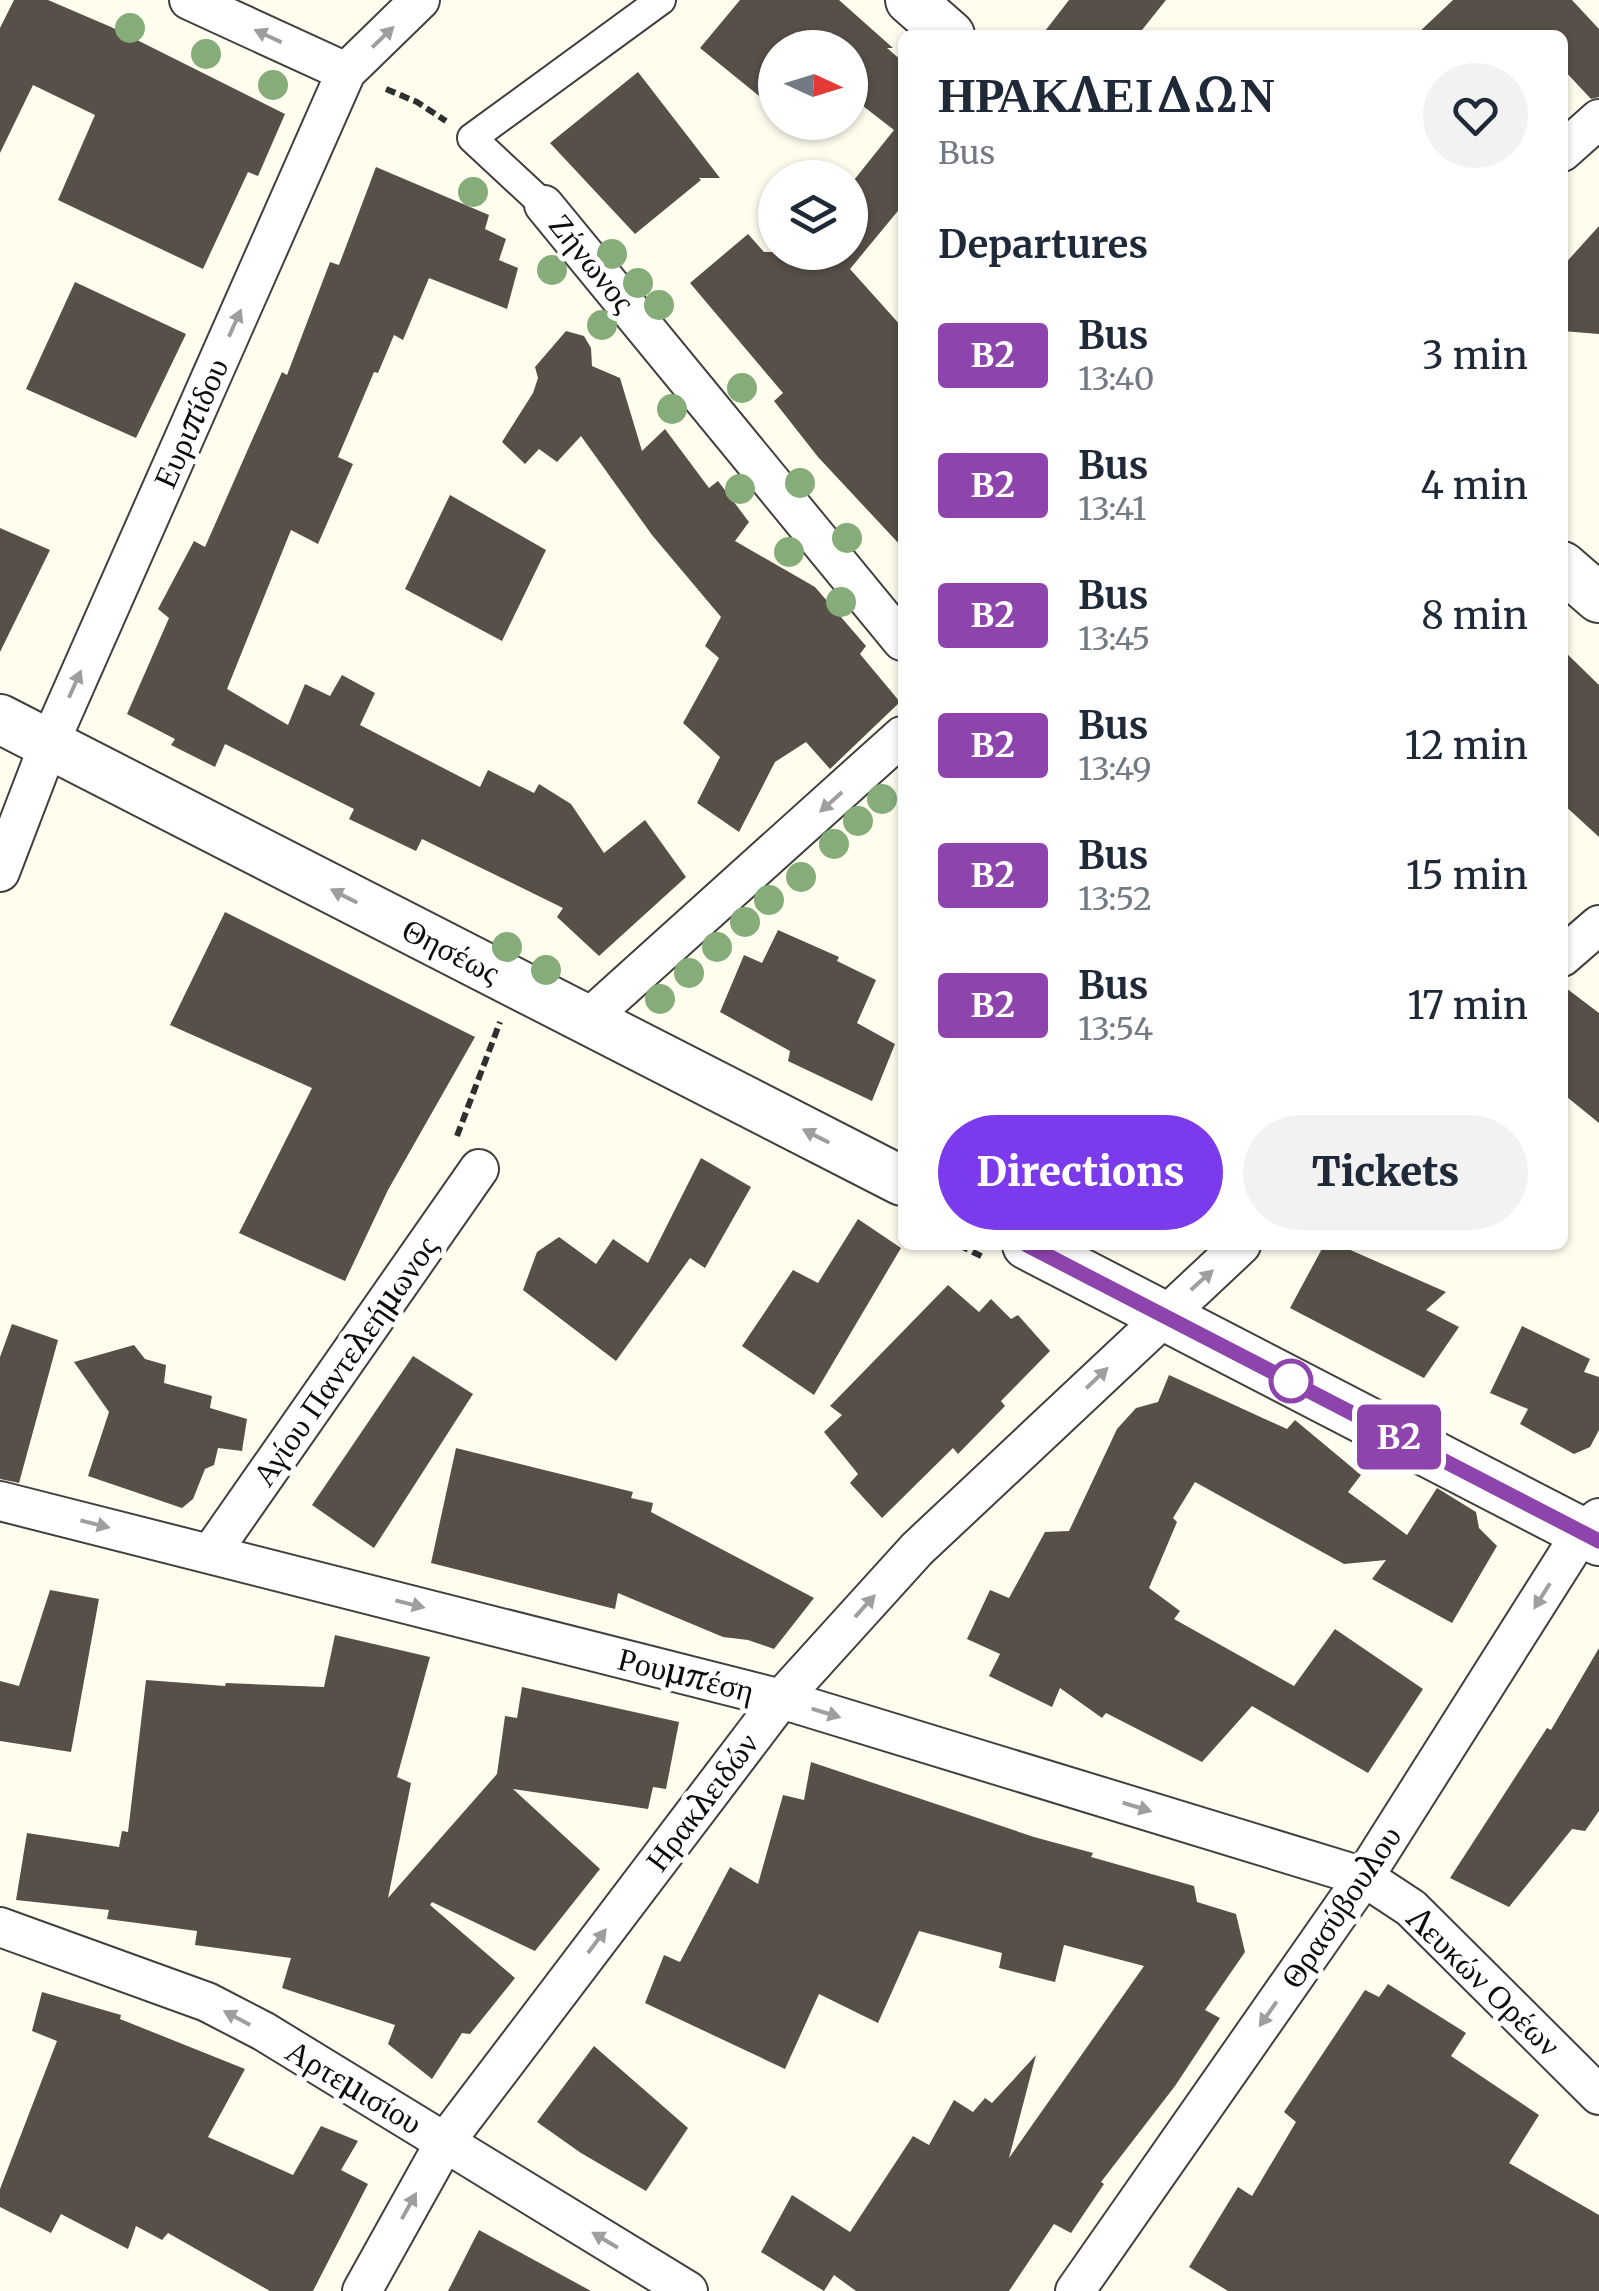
<!DOCTYPE html>
<meta charset="utf-8">
<style>
body{margin:0;font-family:Merriweather,serif;background:#f2f2f3;color:#1f2937;height:100vh;display:flex;flex-direction:column;font-size:38px;white-space:nowrap}
*{box-sizing:border-box;margin:0}
p{font-size:32px;color:#747a83}
.icon{flex:none;width:55px;height:55px;fill:none;stroke:currentColor;stroke-width:2;stroke-linecap:round;stroke-linejoin:round}
.map{position:relative;flex:1;overflow:hidden}
.panel{position:absolute;left:898px;top:30px;width:670px;height:1220px;display:flex;flex-direction:column;background:#fff;border-radius:15px;box-shadow:0 2px 8px #0004}
.panel>*{flex:none}
.badge{padding:0 20px;border-radius:8px;font-size:35px;line-height:65px}
.needle{width:65px;rotate:94deg}
.fabs{position:absolute;left:758px;top:30px;display:grid;gap:20px}
.fabs a{display:grid;place-items:center;width:110px;height:110px;border-radius:50%;background:#fff;box-shadow:0 2px 8px #0004;font-size:50px}
.map>.badge{position:absolute;translate:-50% -50%;box-shadow:0 0 0 5px #fff}
h2{padding:0 40px;font-size:38px;line-height:90px}
.round{display:grid;place-items:center;flex:none;width:105px;height:105px;border-radius:52px;background:#f2f2f3}
.headline{display:flex;align-items:center;justify-content:space-between;height:170px;padding:0 40px}
h1{font-size:48px;font-weight:800;line-height:75px}
.action{display:flex;gap:20px;margin-top:auto;padding:20px 40px}
.action a{flex:1;height:115px;border-radius:60px;background:#7c3aed;color:#fff;font-size:40px;font-weight:800;line-height:115px;text-align:center}
.action a+a{background:#f2f2f3;color:#1f2937}
ul{padding:0;list-style:none}
li{display:flex;align-items:center;gap:30px;height:130px;padding:0 40px}
li div{flex:1}
li b{display:block;font-size:38px}
li em{font-style:normal}
li .badge{min-width:110px;font-weight:700;text-align:center}
.map>svg:first-child{display:block}
.building{fill:#575049}
.lines{fill:none;stroke-linecap:round;stroke-linejoin:round}
.pedestrian-casing{stroke:#404040;stroke-width:32}
.minor-casing{stroke:#404040;stroke-width:42}
.tertiary-casing{stroke:#404040;stroke-width:52}
.path{stroke:#2f2f2f;stroke-width:6;stroke-dasharray:10 5;stroke-linecap:butt}
.pedestrian{stroke:#fff;stroke-width:28}
.minor{stroke:#fff;stroke-width:38}
.tertiary{stroke:#fff;stroke-width:48}
.tree{fill:#85ac79}
.oneway{fill:#9e9e9e}
.line-casing{stroke:#fff;stroke-width:22}
.line{stroke:#8e44ad;stroke-width:15}
.stop-dot{fill:#fff;stroke:#8e44ad;stroke-width:5}
.labels{text-anchor:middle;stroke-width:10;stroke-linejoin:round;paint-order:stroke}
.street-label{font-size:32px;fill:#0d0d0d;stroke:#fff}
</style>
<div class="map">
<svg width="1599" height="2291" viewBox="0 0 1599 2291">
<rect width="100%" height="100%" fill="#fffdee"/>
<g class="building">
<polygon points="14,0 48,0 111,27 285,114 258,176 248,172 203,269 58,200 95,115 33,85 0,153 0,28"/>
<polygon points="740,0 839,0 893,48 887,48 902,61 902,206 850,269 902,327 902,547 818,457 774,401 783,393 690,283 748,234 764,252 850,252 850,185 894,130 850,96 850,48 775,48 775,109 700,48"/>
<polygon points="1069,0 1166,0 1138,35 1042,35"/>
<polygon points="1453,0 1572,0 1599,29 1599,97 1591,99 1562,68 1562,35 1416,35"/>
<polygon points="638,72 720,178 699,178 701,180 635,234 550,143"/>
<polygon points="376,167 489,215 485,229 506,239 499,260 518,268 507,309 429,278 403,340 394,335 378,373 374,372 338,457 353,464 318,544 291,530 227,689 288,725 305,684 330,696 342,675 375,693 360,725 480,787 488,770 534,793 539,784 571,804 604,853 645,820 686,877 599,956 557,917 563,908 422,839 416,851 349,819 354,809 225,744 215,767 171,745 175,739 127,714 169,618 158,609 194,541 205,547 282,372 287,375 330,262 339,265"/>
<polygon points="1599,226 1599,334 1562,331 1562,267"/>
<polygon points="75,282 186,334 136,438 26,389"/>
<polygon points="566,331 584,336 591,348 592,366 620,378 642,451 665,429 709,488 718,481 749,522 735,541 815,587 866,646 860,654 900,702 830,769 806,742 775,762 739,832 697,803 720,757 683,723 719,658 705,646 721,617 652,535 581,436 557,462 539,449 525,464 502,442 533,393 538,378 535,367"/>
<polygon points="450,495 546,550 502,641 405,589"/>
<polygon points="0,528 50,550 0,652"/>
<polygon points="1562,649 1599,685 1599,837 1562,803"/>
<polygon points="225,912 475,1037 388,1190 345,1281 239,1233 312,1088 170,1025"/>
<polygon points="778,930 839,957 837,961 876,980 857,1023 895,1044 872,1101 788,1061 790,1051 720,1012 744,955 762,963"/>
<polygon points="1562,985 1599,1013 1599,1123 1562,1093"/>
<polygon points="701,1158 751,1187 705,1268 690,1258 616,1361 523,1290 537,1252 559,1237 596,1264 613,1239 648,1263"/>
<polygon points="858,1219 901,1248 814,1395 742,1346 793,1270 818,1283"/>
<polygon points="1324,1245 1339,1245 1446,1292 1426,1310 1459,1327 1424,1378 1290,1308"/>
<polygon points="948,1285 979,1312 991,1299 1011,1319 1018,1315 1050,1351 1001,1401 1005,1406 958,1454 953,1448 882,1518 850,1483 858,1474 824,1432 842,1415 830,1406"/>
<polygon points="12,1324 58,1340 19,1483 0,1479 0,1357"/>
<polygon points="1522,1326 1590,1359 1584,1372 1599,1377 1599,1430 1590,1447 1574,1454 1520,1424 1528,1409 1490,1393"/>
<polygon points="134,1345 145,1359 166,1365 164,1383 212,1396 210,1408 247,1419 242,1451 218,1448 214,1465 205,1469 193,1499 182,1508 88,1476 109,1412 74,1362"/>
<polygon points="413,1356 473,1394 374,1548 312,1505"/>
<polygon points="1169,1375 1287,1429 1295,1420 1361,1475 1348,1492 1407,1535 1437,1488 1476,1512 1479,1528 1497,1546 1452,1623 1372,1579 1386,1560 1344,1564 1195,1482 1173,1518 1177,1522 1149,1588 1180,1611 1174,1619 1294,1686 1335,1629 1423,1689 1368,1773 1252,1706 1202,1762 1106,1713 1102,1718 1060,1688 1052,1707 989,1676 1000,1654 967,1639 990,1590 1009,1598 1045,1532 1069,1531 1117,1429 1136,1408 1158,1402"/>
<polygon points="456,1448 633,1492 631,1498 653,1503 651,1512 814,1598 774,1649 748,1640 723,1637 618,1593 615,1609 431,1563"/>
<polygon points="50,1590 99,1599 71,1752 0,1741 0,1681 19,1686"/>
<polygon points="335,1635 430,1657 397,1777 411,1783 388,1898 497,1774 505,1716 517,1718 522,1687 679,1722 666,1789 653,1787 648,1809 513,1789 600,1869 535,1951 432,1902 430,1905 515,1978 470,2034 462,2033 432,2079 388,2044 395,2025 282,1988 291,1958 195,1945 197,1931 107,1919 109,1910 16,1900 27,1833 119,1847 122,1831 128,1832 146,1680 225,1686 226,1683 324,1687"/>
<polygon points="1599,1648 1599,1811 1585,1831 1572,1829 1509,1907 1450,1878 1547,1728 1551,1730"/>
<polygon points="811,1762 1034,1837 1093,1853 1091,1857 1194,1886 1197,1902 1236,1914 1245,1952 1205,2010 1220,2018 1175,2086 1101,2182 1104,2184 1071,2233 1054,2224 1009,2291 856,2291 834,2275 824,2291 761,2252 792,2195 850,2232 913,2136 929,2145 954,2100 973,2112 985,2098 992,2103 1036,2055 1009,2158 1144,1966 1064,1945 1055,1982 999,1968 1002,1953 919,1931 878,2023 819,1994 785,2069 645,2003 664,1955 680,1962 730,1867 758,1884 783,1795 804,1800"/>
<polygon points="1388,1984 1466,2033 1451,2056 1539,2115 1509,2163 1599,2215 1599,2291 1228,2291 1189,2267 1238,2187 1252,2196 1296,2122 1284,2112 1365,1990 1379,1997"/>
<polygon points="42,1992 121,2015 120,2019 245,2069 208,2137 293,2175 321,2126 358,2141 341,2170 368,2184 313,2291 270,2291 168,2233 162,2240 136,2226 128,2249 61,2214 51,2233 0,2207 0,2189 57,2041 32,2031"/>
<polygon points="594,2046 688,2128 646,2191 581,2153 537,2122"/>
<polygon points="479,2230 591,2291 448,2291"/>
</g>
<g class="lines">
<g class="pedestrian-casing">
<polyline id="pedestrian" points="544,205 472,138 661,0"/>
</g>
<g class="minor-casing">
<g id="minor">
<polyline points="189,0 346,72"/>
<polyline points="1562,152 1599,119"/>
<polyline points="544,205 902,641"/>
<polyline points="0,872 49,744 346,72 420,0"/>
<polyline points="1562,957 1599,925"/>
<polyline points="588,1019 902,736"/>
<polyline points="0,1501 781,1699 1364,1877 1411,1908 1599,2095"/>
<polyline points="211,1553 479,1169"/>
<polyline points="0,1927 207,2002 263,2031 688,2291"/>
<polyline points="362,2291 445,2142 781,1699 917,1549 1241,1245"/>
<polyline points="1075,2291 1364,1877 1582,1532 1599,1518"/>
</g>
</g>
<g class="tertiary-casing">
<g id="tertiary">
<polyline points="910,0 950,35"/>
<polyline points="1562,566 1599,598"/>
<polyline points="0,719 902,1181"/>
<polyline points="1027,1245 1599,1541"/>
</g>
</g>
<g class="path">
<polyline points="386,89 417,102 446,121"/>
<polyline points="457,1136 500,1022"/>
<polyline points="959,1245 985,1258"/>
</g>
<use href="#pedestrian" class="pedestrian"/>
<use href="#minor" class="minor"/>
<use href="#tertiary" class="tertiary"/>
</g>
<g class="tree">
<circle cx="130" cy="28" r="15"/>
<circle cx="206" cy="54" r="15"/>
<circle cx="273" cy="85" r="15"/>
<circle cx="473" cy="192" r="15"/>
<circle cx="612" cy="254" r="15"/>
<circle cx="552" cy="270" r="15"/>
<circle cx="638" cy="283" r="15"/>
<circle cx="659" cy="305" r="15"/>
<circle cx="602" cy="325" r="15"/>
<circle cx="742" cy="388" r="15"/>
<circle cx="672" cy="409" r="15"/>
<circle cx="800" cy="483" r="15"/>
<circle cx="740" cy="489" r="15"/>
<circle cx="847" cy="538" r="15"/>
<circle cx="789" cy="552" r="15"/>
<circle cx="841" cy="602" r="15"/>
<circle cx="882" cy="799" r="15"/>
<circle cx="858" cy="821" r="15"/>
<circle cx="834" cy="844" r="15"/>
<circle cx="801" cy="877" r="15"/>
<circle cx="769" cy="900" r="15"/>
<circle cx="745" cy="922" r="15"/>
<circle cx="507" cy="947" r="15"/>
<circle cx="717" cy="947" r="15"/>
<circle cx="546" cy="970" r="15"/>
<circle cx="689" cy="973" r="15"/>
<circle cx="660" cy="999" r="15"/>
</g>
<defs><path id="oneway-solid" d="M-6-.8H1V-3.2L6.5 0L1 3.2V.8H-6Z" transform="scale(2.5)"/></defs>
<g class="oneway">
<use href="#oneway-solid" transform="translate(268 36) rotate(-155)"/>
<use href="#oneway-solid" transform="translate(383 37) rotate(-44)"/>
<use href="#oneway-solid" transform="translate(235 323) rotate(-66)"/>
<use href="#oneway-solid" transform="translate(75 684) rotate(-66)"/>
<use href="#oneway-solid" transform="translate(831 802) rotate(138)"/>
<use href="#oneway-solid" transform="translate(344 896) rotate(-153)"/>
<use href="#oneway-solid" transform="translate(816 1136) rotate(-153)"/>
<use href="#oneway-solid" transform="translate(1202 1280) rotate(-42)"/>
<use href="#oneway-solid" transform="translate(1097 1378) rotate(-44)"/>
<use href="#oneway-solid" transform="translate(95 1524) rotate(14)"/>
<use href="#oneway-solid" transform="translate(1542 1596) rotate(122)"/>
<use href="#oneway-solid" transform="translate(410 1604) rotate(14)"/>
<use href="#oneway-solid" transform="translate(865 1606) rotate(-48)"/>
<use href="#oneway-solid" transform="translate(826 1713) rotate(17)"/>
<use href="#oneway-solid" transform="translate(1137 1807) rotate(17)"/>
<use href="#oneway-solid" transform="translate(597 1941) rotate(-53)"/>
<use href="#oneway-solid" transform="translate(1268 2014) rotate(125)"/>
<use href="#oneway-solid" transform="translate(237 2018) rotate(-152)"/>
<use href="#oneway-solid" transform="translate(409 2206) rotate(-61)"/>
<use href="#oneway-solid" transform="translate(605 2240) rotate(-149)"/>
</g>
<g class="lines">
<g class="line-casing">
<polyline id="line" points="1027,1245 1599,1541"/>
</g>
<use href="#line" class="line"/>
</g>
<circle class="stop-dot" cx="1291" cy="1381" r="20"/>
<g class="labels">
<g class="street-label">
<text transform="translate(592 263) rotate(51)" y="11">Ζήνωνος</text>
<text transform="translate(191 423) rotate(-66)" y="11">Ευριπίδου</text>
<text transform="translate(451 951) rotate(27)" y="11">Θησέως</text>
<text transform="translate(345 1361) rotate(-55)" y="11">Αγίου Παντελεήμωνος</text>
<text transform="translate(686 1675) rotate(14)" y="11">Ρουμπέση</text>
<text transform="translate(702 1802) rotate(-53)" y="11">Ηρακλειδών</text>
<text transform="translate(1341 1907) rotate(-56)" y="11">Θρασύβουλου</text>
<text transform="translate(1484 1982) rotate(44)" y="11">Λευκών Ορέων</text>
<text transform="translate(354 2087) rotate(31)" y="11">Αρτεμισίου</text>
</g>
</g>
</svg>
<div class="fabs">
<a><svg class="needle" viewBox="-14 -14 28 28"><path d="M0-13l5 13h-10z" fill="#e53935"/><path d="M0 13l5-13h-10z" fill="#747a83"/></svg></a>
<a><svg class="icon" aria-label="layers" viewBox="0 0 24 24"><path d="M12 4l9 5-9 5-9-5zM3 14l9 5 9-5"/></svg></a>
</div>
<b class="badge" style="left:1399px;top:1437px;background:#8e44ad;color:#fff">Β2</b>
<section class="panel">
<div class="headline"><div><h1>ΗΡΑΚΛΕΙΔΩΝ</h1><p>Bus</p></div><a class="round"><svg class="icon" aria-label="heart" viewBox="0 0 24 24"><path d="M12 20l-8-8c-3-5 5-10 8-4 3-6 11-1 8 4z"/></svg></a></div>
<h2>Departures</h2>
<ul>
<li><span class="badge" style="background:#8e44ad;color:#fff">Β2</span><div><b>Bus</b><p>13:40</p></div><em>3 min</em></li>
<li><span class="badge" style="background:#8e44ad;color:#fff">Β2</span><div><b>Bus</b><p>13:41</p></div><em>4 min</em></li>
<li><span class="badge" style="background:#8e44ad;color:#fff">Β2</span><div><b>Bus</b><p>13:45</p></div><em>8 min</em></li>
<li><span class="badge" style="background:#8e44ad;color:#fff">Β2</span><div><b>Bus</b><p>13:49</p></div><em>12 min</em></li>
<li><span class="badge" style="background:#8e44ad;color:#fff">Β2</span><div><b>Bus</b><p>13:52</p></div><em>15 min</em></li>
<li><span class="badge" style="background:#8e44ad;color:#fff">Β2</span><div><b>Bus</b><p>13:54</p></div><em>17 min</em></li>
</ul>
<div class="action"><a>Directions</a><a>Tickets</a></div>
</section>
</div>
